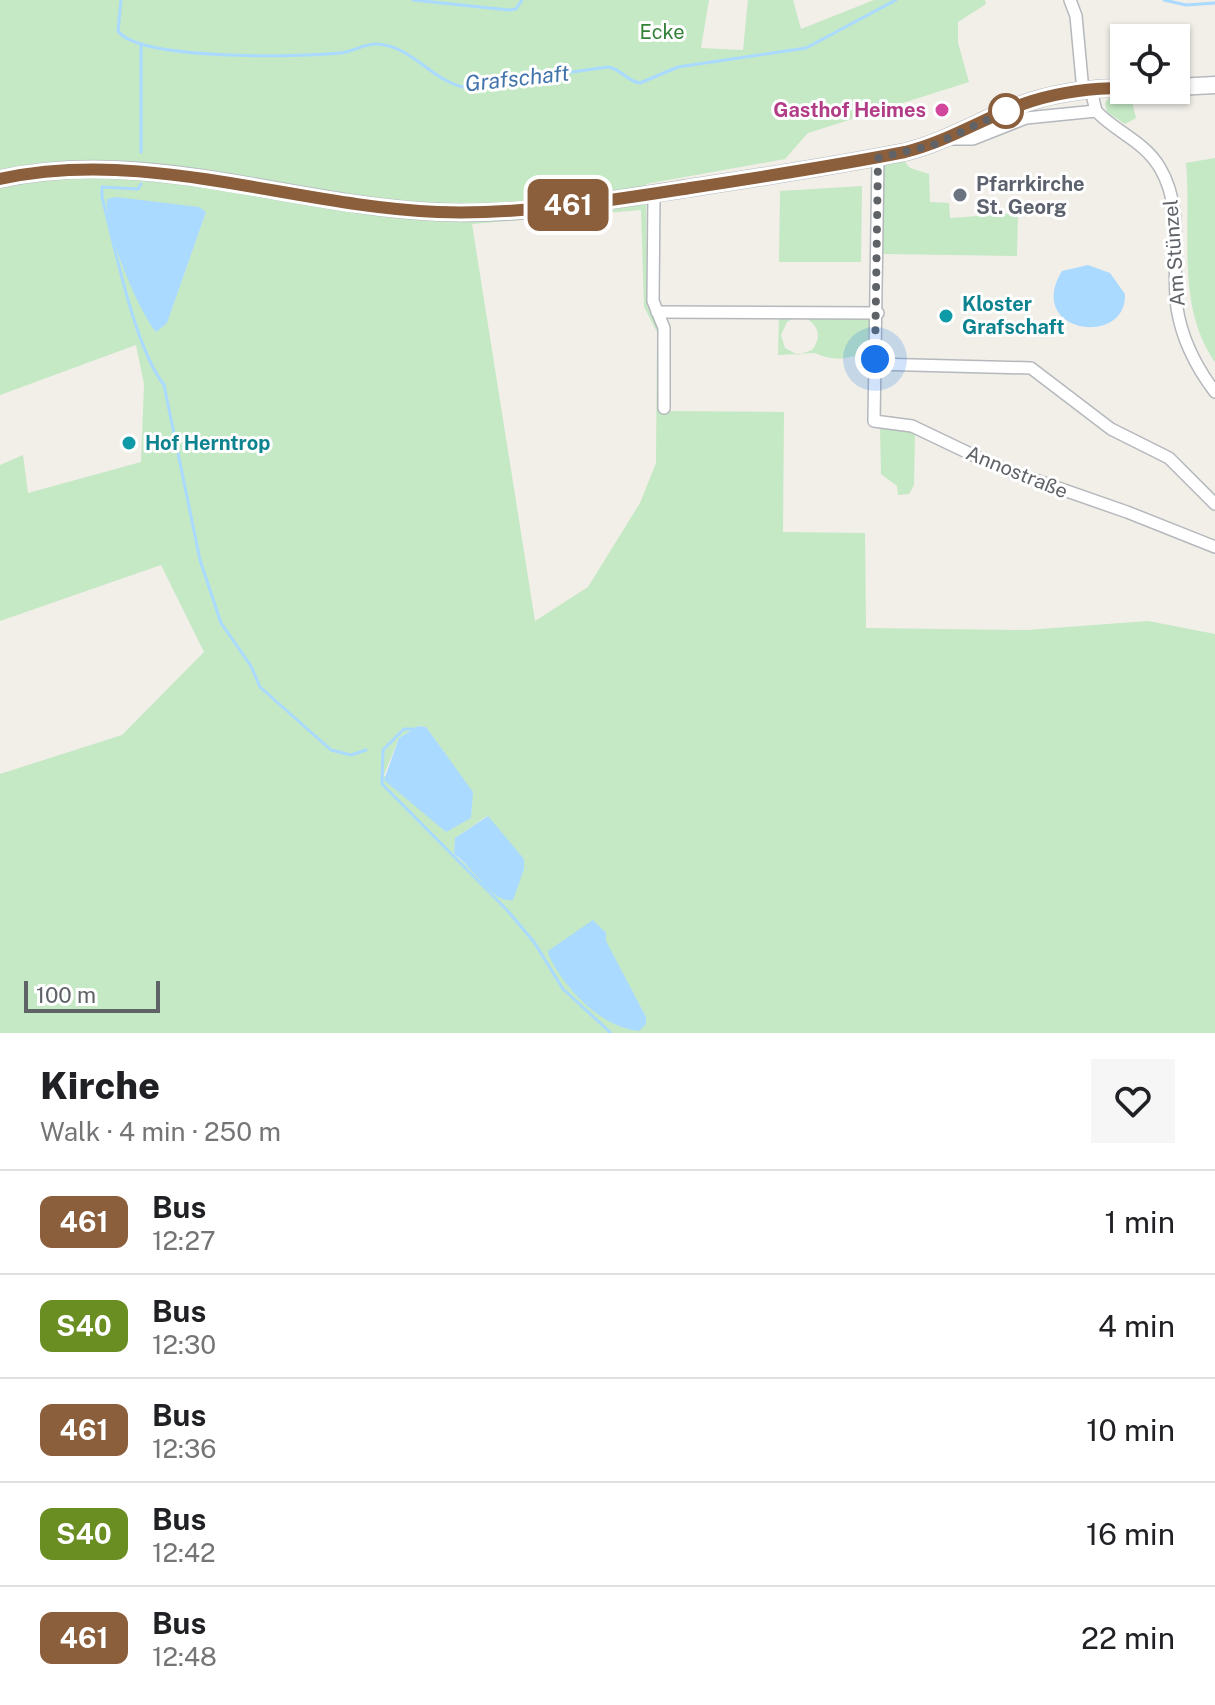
<!DOCTYPE html>
<meta charset="utf-8">
<style>
body{margin:0;font-family:"Public Sans",sans-serif;background:#f6f6f6;color:#202124;height:100vh;display:flex;flex-direction:column;font-size:30px;white-space:nowrap}
*{box-sizing:border-box;margin:0}
p{font-size:26px;color:#757577}
.icon{flex:none;width:44px;height:44px;fill:none;stroke:currentColor;stroke-width:2;stroke-linecap:round;stroke-linejoin:round}
.map{position:relative;height:1033px;overflow:hidden}
.details{display:flex;flex-direction:column;background:#fff;flex:1}
.details>*{flex:none}
.badge{padding:0 16px;border-radius:12px;font-size:28px;line-height:52px}
.fabs{position:absolute;left:1110px;top:24px;display:grid;gap:16px}
.fabs a{display:grid;place-items:center;width:80px;height:80px;border-radius:0px;background:#fff;box-shadow:0 2px 6px #0004;font-size:40px}
.scale{position:absolute;left:24px;bottom:20px;width:136px;box-sizing:border-box;padding-left:8px;border:4px solid #5f6368;border-top:0;font-size:22px;line-height:28px;white-space:nowrap;color:#5f6368;-webkit-text-stroke:6px #fff;paint-order:stroke}
.you{position:absolute;width:40px;height:40px;margin:-20px;border:6px solid #fff;border-radius:50%;background:#1a73e8;box-shadow:0 0 0 12px #1a73e833}
.map>.badge{position:absolute;translate:-50% -50%;box-shadow:0 0 0 4px #fff}
.round{display:grid;place-items:center;flex:none;width:84px;height:84px;border-radius:0px;background:#f6f6f6}
.overview{display:flex;align-items:center;justify-content:space-between;height:136px;padding:0 40px}
h1{font-size:38px;font-weight:800;line-height:60px}
ul{padding:0;list-style:none}
li{display:flex;align-items:center;gap:24px;height:104px;padding:0 40px;border-top:2px solid #e0e0e0}
li div{flex:1}
li b{display:block;font-size:30px}
li em{font-style:normal}
li .badge{min-width:88px;font-weight:700;text-align:center}
.map>svg:first-child{display:block}
.green{fill:#c5e8c5;fill-rule:evenodd}
.water{fill:#aadaff}
.lines{fill:none;stroke-linecap:round;stroke-linejoin:round}
.stream{stroke:#aadaff;stroke-width:3}
.street-casing{stroke:#b5b8bc;stroke-width:14}
.secondary-casing{stroke:#b6babf;stroke-width:19}
.street{stroke:#fff;stroke-width:11}
.secondary{stroke:#fff;stroke-width:16}
.line-casing{stroke:#fff;stroke-width:18}
.line{stroke:#8b5e3c;stroke-width:12}
.walk{stroke:#5f6368;stroke-width:8;stroke-dasharray:0 14.4}
.hotel-dot{fill:#d1479c;stroke:#fff;stroke-width:3}
.stop-dot{fill:#fff;stroke:#8b5e3c;stroke-width:4}
.worship-dot{fill:#6b7280;stroke:#fff;stroke-width:3}
.culture-dot{fill:#0f9aa8;stroke:#fff;stroke-width:3}
.labels{text-anchor:middle;stroke-width:6;stroke-linejoin:round;paint-order:stroke}
.park-label{font-size:20px;fill:#348238;stroke:#fff}
.hotel-label{font-size:20px;font-weight:bold;fill:#b23c85;stroke:#fff;text-anchor:end}
.worship-label{font-size:20px;font-weight:bold;fill:#5b616d;stroke:#fff;text-anchor:start}
.street-label{font-size:20px;fill:#5f6368;stroke:#fff}
.culture-label{font-size:20px;font-weight:bold;fill:#0d838f;stroke:#fff;text-anchor:start}
.water-label{font-size:22px;font-style:italic;fill:#4174aa;stroke:#fff}
</style>
<div class="map">
<svg width="1215" height="1033" viewBox="0 0 1215 1033">
<rect width="100%" height="100%" fill="#f1efe8"/>
<g class="green">
<path d="M0,0H709L701,48L743,50L748,0H793L801,29L874,0H985L986,4L958,22V43L969,82L808,133L785,159L646,184L647,306L660,331L661,411L784,412L783,532L865,533L866,628L1027,630L1148,621L1215,634V1033H0V774L122,735L204,652L161,565L0,621V465L23,455L28,493L141,462L144,384L136,345L0,395ZM116,197L206,212L167,322L156,332L142,306ZM641,210L644,307L657,332L656,463L640,503L588,587L535,621L472,224ZM418,726L426,727L472,792V811L446,832L384,775L399,738ZM487,816L524,870L518,880L482,879L454,854L455,838ZM605,941L646,1017L549,951Z"/>
<polygon points="1130,94 1136,118 1125,124 1107,112 1105,103 1110,97"/>
<path d="M1215,158V362C1175,305 1192,230 1186,163Z"/>
<polygon points="904,161 910,168 929,174 930,202 949,203 950,218 1018,213 1017,256 883,254 883,165"/>
<polygon points="862,186 861,262 779,262 780,191"/>
<path d="M779,317H796L787,322L781,335L785,348L798,355L812,350C822,338 819,326 806,318H870V351C851,358 835,363 815,353L778,355Z"/>
<polygon points="900,427 915,431 914,485 909,494 898,495 897,486 881,474 880,428"/>
</g>
<g class="water">
<path d="M116,197L199,207L206,212L167,323L156,332C138,311 103,226 107,199Z"/>
<path d="M1088,265L1110,273L1125,294C1127,348 1024,333 1062,271Z"/>
<polygon points="418,726 426,727 473,792 471,818 446,832 384,780 399,738"/>
<path d="M488,816L524,859V869L513,900C492,904 473,866 454,854L455,838Z"/>
<path d="M593,920L606,933V941L646,1017V1024L639,1031C601,1027 566,990 549,956L548,951Z"/>
</g>
<g class="lines">
<g class="stream">
<path d="M121,0L118,31C140,61 301,57 340,53C352,52 364,44 376,44C411,45 431,80 463,87L608,67C622,69 626,81 640,83L678,67L806,48L896,0"/>
<polyline points="413,0 509,10 516,9 522,0"/>
<polyline points="1164,0 1186,5 1215,3"/>
<polyline points="141,44 141,152"/>
<path d="M141,184L138,189L102,187V197C115,247 134,346 164,385L200,560L221,623L251,666L260,687L331,750L351,755L366,750"/>
<polyline points="414,729 404,729 383,750 382,784 507,910 534,942 563,989 611,1033"/>
</g>
<g class="street-casing">
<g id="street">
<polyline points="1070,0 1076,16 1083,91"/>
<path d="M1091,90L1096,111C1117,133 1144,141 1160,168C1185,210 1171,263 1177,308C1182,340 1196,367 1215,392"/>
<polyline points="947,139 973,139 1026,118 1096,111"/>
<polyline points="878,158 874,421 912,426 998,467 1127,512 1215,547"/>
<polyline points="654,194 653,301 664,328 664,408"/>
<polyline points="657,312 878,313"/>
<polyline points="874,364 1031,368 1111,429 1169,458 1215,504"/>
</g>
</g>
<g class="secondary-casing">
<g id="secondary">
<polyline points="1176,87 1215,85"/>
<path d="M0,179C145,146 293,206 438,212C522,216 607,201 690,188C762,177 834,166 905,152C950,141 988,115 1032,101C1061,92 1093,88 1124,88"/>
</g>
</g>
<use href="#street" class="street"/>
<use href="#secondary" class="secondary"/>
</g>
<g class="lines">
<g class="line-casing">
<path id="line" d="M0,179C146,147 292,206 438,212C522,215 607,201 690,188C762,177 834,166 905,152C950,141 988,115 1032,101C1061,92 1093,88 1124,88"/>
</g>
<use href="#line" class="line"/>
<polyline class="walk" points="875,359 878,158 933,145 1006,111"/>
</g>
<circle class="hotel-dot" cx="942" cy="110" r="8"/>
<circle class="stop-dot" cx="1006" cy="111" r="16"/>
<circle class="worship-dot" cx="960" cy="195" r="8"/>
<g class="culture-dot">
<circle cx="946" cy="316" r="8"/>
<circle cx="129" cy="443" r="8"/>
</g>
<g class="labels">
<g class="park-label">
<text x="662" y="39">Ecke</text>
</g>
<g class="hotel-label">
<text x="926" y="117">Gasthof Heimes</text>
</g>
<g class="worship-label">
<text x="976" y="191">Pfarrkirche<tspan x="976" dy="23">St. Georg</tspan></text>
</g>
<g class="street-label">
<text transform="translate(1174 253) rotate(-94)" y="7">Am Stünzel</text>
<text transform="translate(1017 472) rotate(22)" y="7">Annostraße</text>
</g>
<g class="culture-label">
<text x="962" y="311">Kloster<tspan x="962" dy="23">Grafschaft</tspan></text>
<text x="145" y="450">Hof Herntrop</text>
</g>
<g class="water-label">
<text transform="translate(517 78) rotate(-6)" y="8">Grafschaft</text>
</g>
</g>
</svg>
<div class="fabs">
<a><svg class="icon" aria-label="locate" viewBox="0 0 24 24"><circle cx="12" cy="12" r="6"/><path d="M12 2v4M12 18v4M2 12h4M18 12h4"/></svg></a>
</div>
<div class="scale">100 m</div>
<div class="you" style="left:875px;top:359px"></div>
<b class="badge" style="left:568px;top:205px;background:#8b5e3c;color:#fff">461</b>
</div>
<section class="details">
<div class="overview"><div><h1>Kirche</h1><p>Walk · 4 min · 250 m</p></div><a class="round"><svg class="icon" aria-label="heart" viewBox="0 0 24 24"><path d="M12 20l-8-8c-3-5 5-10 8-4 3-6 11-1 8 4z"/></svg></a></div>
<ul>
<li><span class="badge" style="background:#8b5e3c;color:#fff">461</span><div><b>Bus</b><p>12:27</p></div><em>1 min</em></li>
<li><span class="badge" style="background:#6b8e23;color:#fff">S40</span><div><b>Bus</b><p>12:30</p></div><em>4 min</em></li>
<li><span class="badge" style="background:#8b5e3c;color:#fff">461</span><div><b>Bus</b><p>12:36</p></div><em>10 min</em></li>
<li><span class="badge" style="background:#6b8e23;color:#fff">S40</span><div><b>Bus</b><p>12:42</p></div><em>16 min</em></li>
<li><span class="badge" style="background:#8b5e3c;color:#fff">461</span><div><b>Bus</b><p>12:48</p></div><em>22 min</em></li>
</ul>
</section>
